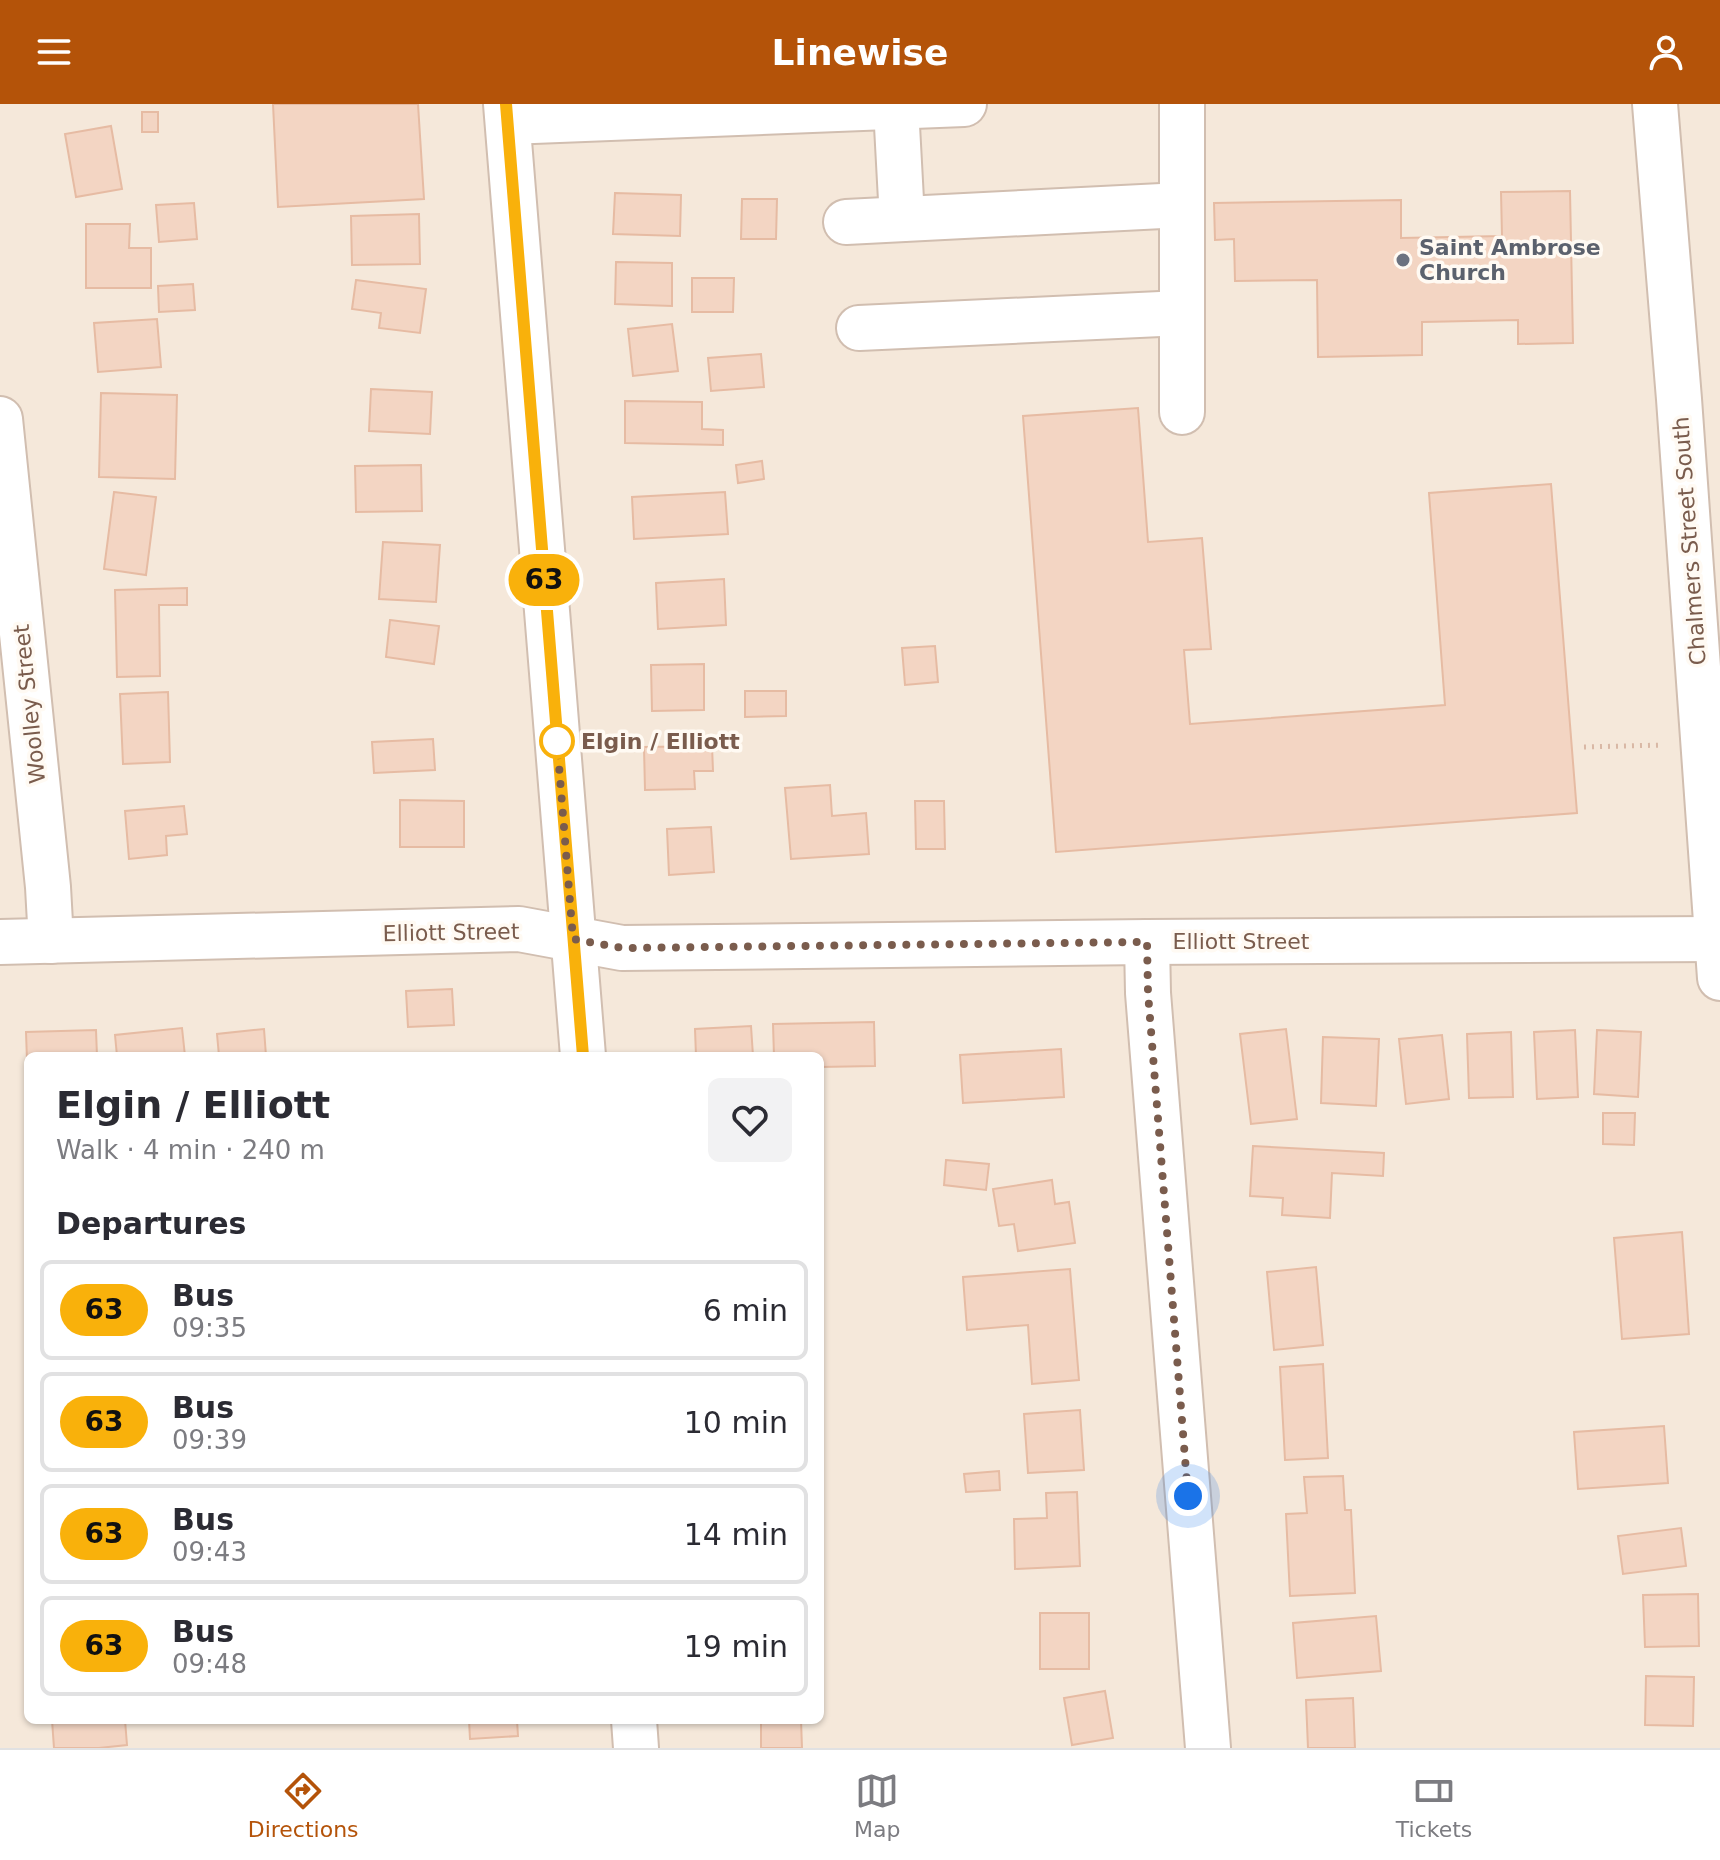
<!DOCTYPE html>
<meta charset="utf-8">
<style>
body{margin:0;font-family:"DejaVu Sans",sans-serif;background:#f2f2f3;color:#2b2b33;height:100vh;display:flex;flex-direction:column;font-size:30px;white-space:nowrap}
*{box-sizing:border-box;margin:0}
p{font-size:26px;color:#7c7c81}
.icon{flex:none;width:44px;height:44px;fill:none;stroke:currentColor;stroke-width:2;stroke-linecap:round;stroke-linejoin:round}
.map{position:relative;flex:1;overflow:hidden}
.panel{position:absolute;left:24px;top:948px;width:800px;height:672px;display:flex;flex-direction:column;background:#fff;border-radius:12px;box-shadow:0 2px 6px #0004}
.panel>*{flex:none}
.badge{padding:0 16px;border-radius:26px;font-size:28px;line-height:52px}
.you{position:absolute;width:40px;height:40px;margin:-20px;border:6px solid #fff;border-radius:50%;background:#1a73e8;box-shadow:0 0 0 12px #1a73e833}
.map>.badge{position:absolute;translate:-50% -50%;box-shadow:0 0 0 4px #fff}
h2{padding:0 32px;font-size:30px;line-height:72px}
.round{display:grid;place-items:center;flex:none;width:84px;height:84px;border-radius:12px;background:#f2f2f3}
.headline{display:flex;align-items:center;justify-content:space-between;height:136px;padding:0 32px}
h1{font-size:38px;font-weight:700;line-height:60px}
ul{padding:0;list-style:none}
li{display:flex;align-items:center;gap:24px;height:100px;margin:0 16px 12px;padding:0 16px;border:4px solid #e1e1e2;border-radius:12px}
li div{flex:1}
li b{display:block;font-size:30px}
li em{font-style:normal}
li .badge{min-width:88px;font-weight:700;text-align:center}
header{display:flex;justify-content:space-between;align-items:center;height:104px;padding:0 32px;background:#b45309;color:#fff;font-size:36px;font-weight:700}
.dock{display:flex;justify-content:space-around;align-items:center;height:112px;border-top:2px solid #e1e1e2;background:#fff;font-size:22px;color:#7c7c81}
.dock a{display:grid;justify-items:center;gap:4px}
.dock .active{color:#b45309}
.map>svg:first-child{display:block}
.residential{fill:#f5e8da;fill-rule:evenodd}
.building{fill:#f3d5c3;stroke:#e6bba3;stroke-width:2}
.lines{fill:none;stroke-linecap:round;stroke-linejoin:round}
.minor-casing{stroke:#d1beb0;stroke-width:48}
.path{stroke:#d9b8a5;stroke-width:5;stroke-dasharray:2 6;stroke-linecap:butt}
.minor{stroke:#fff;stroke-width:44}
.line-casing{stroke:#fff;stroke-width:18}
.line{stroke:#f9b10b;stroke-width:12}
.walk{stroke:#7a5c4d;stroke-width:8;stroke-dasharray:0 14.4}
.worship-dot{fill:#6b7280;stroke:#fffaf3;stroke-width:3}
.stop-dot{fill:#fff;stroke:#f9b10b;stroke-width:4}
.labels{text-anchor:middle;stroke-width:7;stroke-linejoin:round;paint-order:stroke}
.worship-label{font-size:22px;font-weight:bold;fill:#5b616d;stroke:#fffaf3;text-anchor:start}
.street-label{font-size:22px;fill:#7a5c4d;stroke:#fffaf3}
.stop-label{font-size:22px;font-weight:bold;fill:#7a5c4d;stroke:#fffaf3;text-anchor:start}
</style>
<header><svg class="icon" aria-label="menu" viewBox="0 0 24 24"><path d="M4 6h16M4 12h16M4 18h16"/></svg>Linewise<svg class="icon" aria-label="person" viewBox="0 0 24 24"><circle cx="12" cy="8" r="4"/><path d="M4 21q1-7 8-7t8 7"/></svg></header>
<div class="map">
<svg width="1720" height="1644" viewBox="0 0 1720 1644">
<rect width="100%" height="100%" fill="#fdf6ec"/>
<path class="residential" d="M0,0H1720V1644H0ZM28,952H820V1616H28Z"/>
<g class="building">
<polygon points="273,0 418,0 424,95 278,103"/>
<rect x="142" y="8" width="16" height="20"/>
<polygon points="111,22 122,85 76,93 65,30"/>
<polygon points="1570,87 1573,239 1518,240 1518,216 1422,218 1422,251 1318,253 1317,176 1235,177 1234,135 1215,136 1214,99 1401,96 1401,134 1502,132 1501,88"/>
<polygon points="615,89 681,91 680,132 613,130"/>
<polygon points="742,95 777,95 776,135 741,135"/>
<polygon points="194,99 197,135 159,138 156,101"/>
<polygon points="419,110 420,160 352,161 351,112"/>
<polygon points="86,120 130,120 129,144 151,144 151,184 86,184"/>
<polygon points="616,158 672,159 672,202 615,200"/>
<polygon points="692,174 734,174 733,208 692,208"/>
<polygon points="356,176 426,185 420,229 379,224 381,209 352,205"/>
<polygon points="193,180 195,206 159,208 158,182"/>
<polygon points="157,215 161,263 98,268 94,219"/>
<polygon points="672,220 678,267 633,272 628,225"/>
<polygon points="761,250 764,283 711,287 708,254"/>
<polygon points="371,285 432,288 430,330 369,327"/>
<polygon points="101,289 177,291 175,375 99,373"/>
<polygon points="625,297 702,298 702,325 723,326 723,341 625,339"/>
<polygon points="1138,304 1148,438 1202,434 1211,545 1184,546 1190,620 1445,601 1429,389 1551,380 1577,709 1056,748 1023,312"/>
<polygon points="762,357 764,375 738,379 736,361"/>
<polygon points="421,361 422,407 356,408 355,362"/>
<polygon points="114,388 156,393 146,471 104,465"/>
<polygon points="725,388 728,430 634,435 632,393"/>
<polygon points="383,438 440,441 436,498 379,495"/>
<polygon points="724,475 726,521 658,525 656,479"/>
<polygon points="187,484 187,501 159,501 160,572 117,573 115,486"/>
<polygon points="390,516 439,522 434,560 386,553"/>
<polygon points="935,542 938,578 905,581 902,544"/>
<polygon points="704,560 704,606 652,607 651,561"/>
<polygon points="745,587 786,587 786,612 745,613"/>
<polygon points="168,588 170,658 123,660 120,590"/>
<polygon points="433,635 435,666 374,669 372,638"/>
<polygon points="712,642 713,667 694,667 695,685 645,686 644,643"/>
<polygon points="830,681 832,712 866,709 869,750 791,755 785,684"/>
<polygon points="400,696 464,697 464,743 400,743"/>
<polygon points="915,697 944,697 945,745 916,745"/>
<polygon points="184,702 187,730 166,732 167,751 129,755 125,707"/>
<polygon points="711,723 714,768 669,771 667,725"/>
<polygon points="452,885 454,921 408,923 406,887"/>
<polygon points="874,918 875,962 820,963 820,952 774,952 773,920"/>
<polygon points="751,922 753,952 696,952 695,925"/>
<polygon points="182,924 185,952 117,952 115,931"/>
<polygon points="264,925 266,952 219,952 217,930"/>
<polygon points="1286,925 1297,1015 1251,1020 1240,930"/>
<polygon points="96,926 97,952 28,952 28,985 26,928"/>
<polygon points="1575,926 1578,993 1537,995 1534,928"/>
<polygon points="1597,926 1641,928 1638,993 1594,990"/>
<polygon points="1511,928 1513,993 1469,994 1467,930"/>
<polygon points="1442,931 1449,995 1406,1000 1399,935"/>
<polygon points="1323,933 1379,935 1376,1002 1321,999"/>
<polygon points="1061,945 1064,993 963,999 960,951"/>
<polygon points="1603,1009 1635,1009 1634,1041 1603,1040"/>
<polygon points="1253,1042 1384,1049 1383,1072 1332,1069 1330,1114 1282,1111 1283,1094 1250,1092"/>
<polygon points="946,1056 989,1060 986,1086 944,1081"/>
<polygon points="1052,1076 1055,1100 1069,1098 1075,1139 1018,1147 1014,1120 999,1122 993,1085"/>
<polygon points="1682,1128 1689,1230 1622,1235 1614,1134"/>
<polygon points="1316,1163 1323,1241 1274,1246 1267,1168"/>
<polygon points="1070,1165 1079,1276 1032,1280 1028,1221 967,1226 963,1173"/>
<polygon points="1323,1260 1328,1354 1285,1356 1280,1263"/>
<polygon points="1080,1306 1084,1366 1028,1369 1024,1310"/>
<polygon points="1664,1322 1668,1379 1578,1385 1574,1328"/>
<polygon points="999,1367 1000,1386 966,1388 964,1370"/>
<polygon points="1343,1372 1345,1406 1351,1406 1355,1489 1290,1492 1286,1410 1307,1409 1304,1373"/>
<polygon points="1077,1388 1080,1462 1015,1465 1014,1415 1047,1414 1046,1389"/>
<polygon points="1681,1424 1686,1462 1623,1470 1618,1432"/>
<polygon points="1698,1490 1699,1542 1645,1543 1643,1491"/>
<rect x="1040" y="1509" width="49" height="56"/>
<polygon points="1376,1512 1381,1567 1297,1574 1293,1519"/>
<polygon points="1646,1572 1694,1573 1693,1622 1645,1621"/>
<polygon points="1105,1587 1113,1634 1072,1641 1064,1594"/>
<polygon points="1353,1594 1355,1644 1308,1644 1306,1596"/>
<polygon points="52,1616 125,1616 127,1641 99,1644 54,1644"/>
<polygon points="469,1616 517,1616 518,1632 470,1635"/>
<polygon points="761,1616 801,1616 802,1644 761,1644"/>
</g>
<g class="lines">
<g class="minor-casing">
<g id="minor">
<polyline points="506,0 583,952"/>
<polyline points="1655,0 1679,295 1720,874"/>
<polyline points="896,3 902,115"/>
<polyline points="508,18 964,0"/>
<polyline points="846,118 1182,101"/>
<polyline points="859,224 1182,209"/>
<polyline points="1182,308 1182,0"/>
<polyline points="0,315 48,783 51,837"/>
<polyline points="0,838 519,825 622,844 1147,838 1717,835"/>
<polyline points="1147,838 1148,889 1208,1644"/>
<polyline points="634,1616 636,1644"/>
</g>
</g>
<polyline class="path" points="1584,643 1663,641"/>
<use href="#minor" class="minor"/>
</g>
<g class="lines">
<g class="line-casing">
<polyline id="line" points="506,0 583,952"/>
</g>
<use href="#line" class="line"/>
<polyline class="walk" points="557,637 573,835 622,844 1147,838 1148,889 1188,1392"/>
</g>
<circle class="worship-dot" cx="1403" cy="156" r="8"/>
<circle class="stop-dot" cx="557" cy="637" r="16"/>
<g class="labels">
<g class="worship-label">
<text x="1419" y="151">Saint Ambrose<tspan x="1419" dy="25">Church</tspan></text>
</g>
<g class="street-label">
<text transform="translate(1689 437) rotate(-94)" y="8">Chalmers Street South</text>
<text transform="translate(29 600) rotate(-96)" y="8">Woolley Street</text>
<text transform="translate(451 828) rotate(-1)" y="8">Elliott Street</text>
<text x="1241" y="845">Elliott Street</text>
</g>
<g class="stop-label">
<text x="581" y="645">Elgin / Elliott</text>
</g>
</g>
</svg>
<div class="you" style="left:1188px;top:1392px"></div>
<b class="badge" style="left:544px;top:476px;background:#f9b10b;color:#111">63</b>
<section class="panel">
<div class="headline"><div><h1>Elgin / Elliott</h1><p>Walk · 4 min · 240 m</p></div><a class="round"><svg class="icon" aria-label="heart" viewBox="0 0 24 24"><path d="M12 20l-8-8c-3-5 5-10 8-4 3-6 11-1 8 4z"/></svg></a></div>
<h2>Departures</h2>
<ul>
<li><span class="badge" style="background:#f9b10b;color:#111">63</span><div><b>Bus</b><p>09:35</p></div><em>6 min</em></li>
<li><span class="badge" style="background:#f9b10b;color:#111">63</span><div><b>Bus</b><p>09:39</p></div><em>10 min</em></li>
<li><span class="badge" style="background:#f9b10b;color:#111">63</span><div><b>Bus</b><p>09:43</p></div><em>14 min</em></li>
<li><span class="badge" style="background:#f9b10b;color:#111">63</span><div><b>Bus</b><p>09:48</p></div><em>19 min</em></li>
</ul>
</section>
</div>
<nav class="dock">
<a class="active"><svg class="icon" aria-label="directions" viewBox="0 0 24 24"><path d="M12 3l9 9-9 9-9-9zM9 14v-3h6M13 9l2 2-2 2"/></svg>Directions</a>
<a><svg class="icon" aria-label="map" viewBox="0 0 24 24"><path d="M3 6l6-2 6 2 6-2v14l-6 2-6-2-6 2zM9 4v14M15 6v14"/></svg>Map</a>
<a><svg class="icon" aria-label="tickets" viewBox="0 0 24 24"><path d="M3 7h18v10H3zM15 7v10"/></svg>Tickets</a>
</nav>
